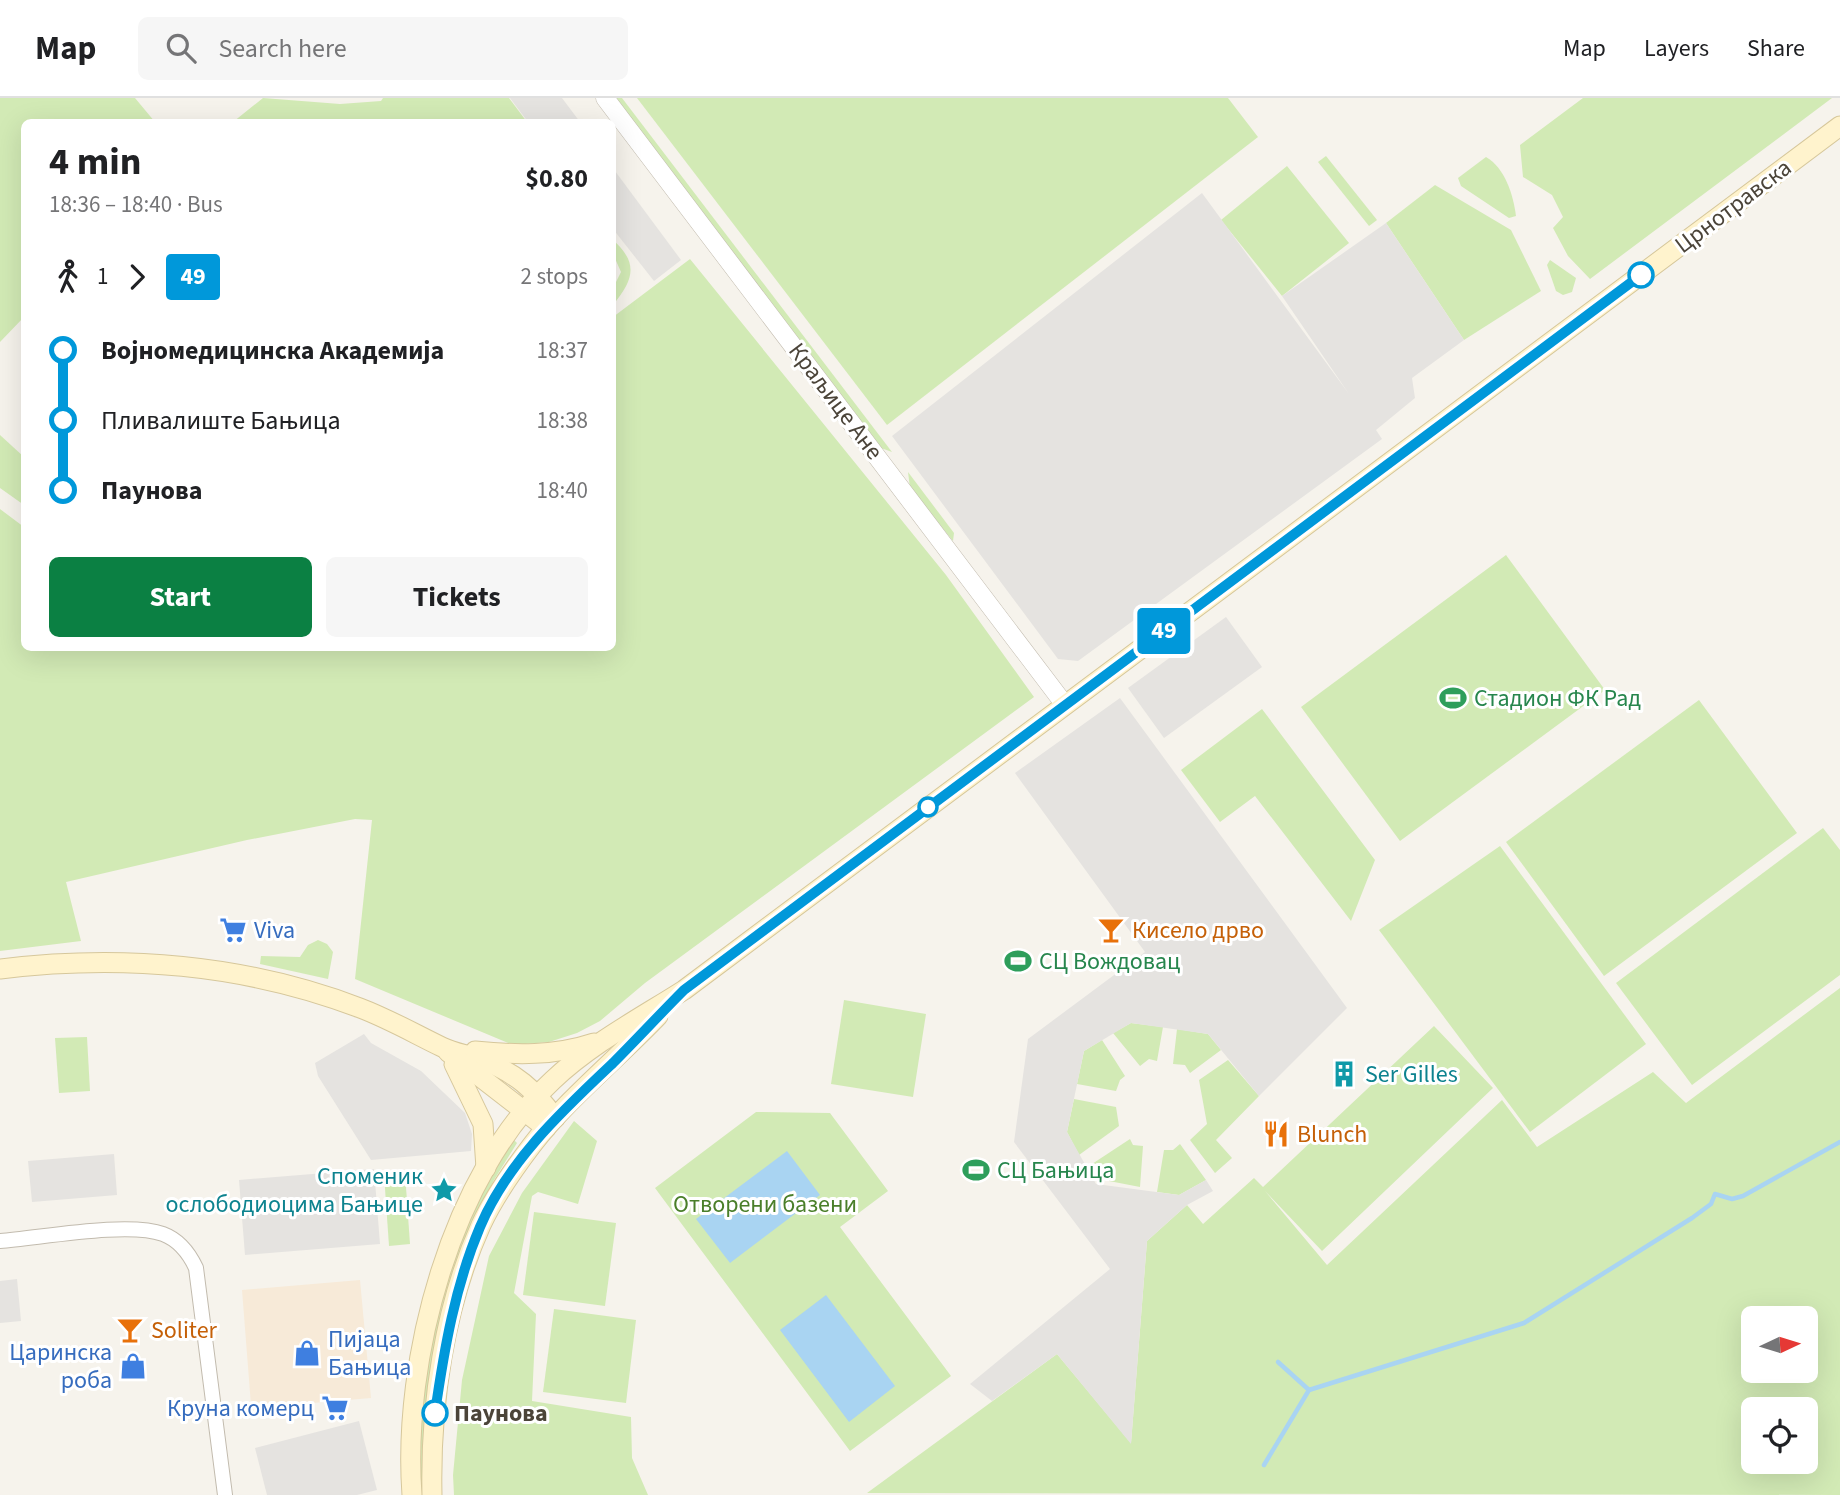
<!DOCTYPE html>
<meta charset="utf-8">
<style>
body{margin:0;font-family:"Source Sans 3",sans-serif;background:#f6f6f6;color:#202124;height:100vh;display:flex;flex-direction:column;font-size:26px;white-space:nowrap}
*{box-sizing:border-box;margin:0}
p{font-size:23px;color:#757577}
.icon{flex:none;width:38px;height:38px;fill:none;stroke:currentColor;stroke-width:2;stroke-linecap:round;stroke-linejoin:round}
.map{position:relative;flex:1;overflow:hidden}
.panel{position:absolute;left:21px;top:21px;width:595px;height:532px;display:flex;flex-direction:column;background:#fff;border-radius:10px;box-shadow:0 7px 28px #0002}
.panel>*{flex:none}
.badge{padding:0 14px;border-radius:5px;font-size:24px;line-height:46px}
.needle{width:46px;rotate:86deg}
.fabs{position:absolute;left:1741px;top:1208px;display:grid;gap:14px}
.fabs a{display:grid;place-items:center;width:77px;height:77px;border-radius:10px;background:#fff;box-shadow:0 7px 28px #0002;font-size:35px}
.map>.badge{position:absolute;translate:-50% -50%;box-shadow:0 0 0 4px #fff}
.legs{display:flex;align-items:center;gap:10px;height:77px;padding:0 28px;font-size:23px}
.legs p{margin-inline-start:auto}
.overview{display:flex;align-items:center;justify-content:space-between;height:119px;padding:0 28px}
h1{font-size:38px;font-weight:700;line-height:52px}
.primary-button{display:flex;gap:14px;margin-top:auto;padding:14px 28px}
.primary-button a{flex:1;height:80px;border-radius:10px;background:#0b8043;color:#fff;font-size:28px;font-weight:700;line-height:80px;text-align:center}
.primary-button a+a{background:#f6f6f6;color:#202124}
ul{padding:0 28px;list-style:none}
li{display:flex;align-items:center;gap:24px;height:70px;font-size:26px}
li i{display:grid;place-items:center;width:10px;height:100%;margin:0 9px;background:currentColor}
li i::after{content:'';width:18px;height:18px;margin:-9px;border:5px solid;border-radius:50%;background:#fff}
li p{margin-inline-start:auto}
li:first-child i{background:linear-gradient(#0000 50%,currentColor 0)}
li:last-child i{background:linear-gradient(currentColor 50%,#0000 0)}
header{display:flex;align-items:center;gap:42px;box-sizing:border-box;height:98px;padding:0 35px;background:#fff;border-bottom:2px solid #e0e0e0}
header strong{font-size:33px}
nav{display:flex;gap:38px;margin-inline-start:auto;font-size:24px}
.search{width:490px;height:63px;background:#f6f6f6;display:flex;align-items:center;gap:18px;box-sizing:border-box;padding:0 24px;border-radius:10px;color:#757577;font-size:26px}
.map>svg:first-child{display:block}
.commercial{fill:#f7ead8}
.green{fill:#d2eab5;fill-rule:evenodd}
.parking{fill:#e5e3e0}
.water{fill:#a9d4f2}
.lines{fill:none;stroke-linecap:round;stroke-linejoin:round}
.stream{stroke:#a9d4f2;stroke-width:4.5}
.minor-casing{stroke:#c2bbae;stroke-width:16}
.tertiary-casing{stroke:#c2bbae;stroke-width:19}
.secondary-casing{stroke:#d6c79b;stroke-width:21}
.minor{stroke:#fff;stroke-width:14}
.tertiary{stroke:#fff;stroke-width:18}
.secondary{stroke:#fff3cd;stroke-width:19}
.line-1-casing{stroke:#fff;stroke-width:16}
.line-1{stroke:#0098da;stroke-width:10}
.stop-1-dot{fill:#fff;stroke:#0098da;stroke-width:3.5}
.labels{text-anchor:middle;stroke-width:6;stroke-linejoin:round;paint-order:stroke}
.street-label{font-size:24px;fill:#4b4439;stroke:#fff}
.leisure-label{font-size:24px;fill:#27864d;stroke:#fff;text-anchor:start}
.shop-label{font-size:24px;fill:#366cbe;stroke:#fff;text-anchor:start}
.food-label{font-size:24px;fill:#c56008;stroke:#fff;text-anchor:start}
.culture-label{font-size:24px;fill:#0d838f;stroke:#fff;text-anchor:start}
.park-label{font-size:24px;fill:#4a7f2a;stroke:#fff}
.stop-label{font-size:24px;font-weight:bold;fill:#4b4439;stroke:#fff;text-anchor:start}
</style>
<header>
<strong>Map</strong>
<div class="search"><svg class="icon" aria-label="search" viewBox="0 0 24 24"><circle cx="10" cy="10" r="6"/><path d="M15 15l6 6"/></svg>Search here</div>
<nav><a>Map</a><a>Layers</a><a>Share</a></nav>
</header>
<div class="map">
<svg width="1840" height="1397" viewBox="0 0 1840 1397">
<rect width="100%" height="100%" fill="#f6f3ec"/>
<polygon class="commercial" points="360,1182 371,1300 301,1306 301,1311 289,1312 289,1317 252,1320 242,1192"/>
<g class="green">
<polygon points="0,0 135,0 155,24 24,24 24,219 0,244"/>
<polygon points="263,0 340,6 381,3 383,0 509,0 527,24 233,24"/>
<polygon points="614,0 622,0 892,354 881,350"/>
<polygon points="637,0 1228,0 1258,39 887,327"/>
<polygon points="1583,0 1832,0 1590,181 1568,158 1553,130 1563,119 1552,97 1523,79 1520,47"/>
<polygon points="1326,58 1377,122 1369,128 1318,64"/>
<path d="M1486,59C1505,70 1513,96 1516,118L1509,120L1461,88L1458,80Z"/>
<polygon points="1287,68 1349,145 1282,198 1221,122"/>
<polygon points="1435,87 1511,132 1541,193 1464,242 1386,125"/>
<path d="M612,141C639,165 634,181 613,207V190L621,174L613,156Z"/>
<polygon points="690,161 946,477 1034,599 645,885 600,923 577,935 549,944 513,947 355,881 372,722 355,721 247,742 66,784 81,843 0,853 0,411 24,429 24,550 612,550 613,219"/>
<polygon points="1550,162 1576,180 1572,194 1563,197 1556,193 1547,167"/>
<polygon points="0,337 24,359 24,407 0,390"/>
<polygon points="908,374 954,435 953,443 910,390"/>
<polygon points="1506,457 1605,592 1400,743 1301,609"/>
<polygon points="1699,602 1797,735 1604,878 1506,744"/>
<polygon points="1262,611 1375,762 1351,823 1255,698 1220,724 1181,672"/>
<polygon points="1823,730 1840,752 1840,877 1692,987 1616,885"/>
<polygon points="1500,748 1646,946 1530,1034 1379,832"/>
<polygon points="318,842 327,846 333,854 328,881 260,866 261,858 300,859 308,847"/>
<path d="M1840,890V1397L867,1395L1057,1256L1131,1345L1147,1143L1187,1107L1203,1126L1254,1080L1263,1089L1434,928L1493,990L1322,1153L1265,1093L1327,1167L1502,1002L1537,1049L1653,974L1686,1005ZM1754,1220H1806V1272H1754ZM1754,1311H1806V1363H1754Z"/>
<polygon points="844,902 926,916 913,999 831,986"/>
<polygon points="1131,925 1163,929 1157,963 1149,961 1140,968 1113,935"/>
<polygon points="1177,931 1208,936 1221,952 1190,975 1185,967 1173,966"/>
<polygon points="87,939 90,993 59,995 55,940"/>
<polygon points="1102,942 1125,978 1120,982 1116,993 1077,986 1084,953"/>
<polygon points="1228,962 1259,998 1216,1042 1232,1060 1215,1075 1190,1042 1207,1026 1199,982"/>
<polygon points="1074,1001 1116,1009 1119,1028 1079,1057 1067,1034"/>
<polygon points="756,1014 830,1015 888,1093 840,1129 951,1278 850,1353 655,1090"/>
<polygon points="574,1023 597,1043 578,1106 538,1094 532,1098 514,1195 536,1216 532,1303 631,1319 632,1360 648,1397 454,1397 453,1377 462,1282 489,1158 522,1095"/>
<polygon points="1130,1041 1133,1047 1143,1048 1140,1089 1109,1083 1092,1066"/>
<polygon points="514,1042 517,1045 494,1082 468,1134 423,1388 419,1389 423,1285 439,1213 463,1131 485,1087"/>
<polygon points="1180,1046 1206,1082 1179,1097 1157,1094 1164,1052 1173,1052"/>
<polygon points="405,1075 410,1146 389,1148 384,1076"/>
<polygon points="534,1114 616,1125 605,1208 523,1197"/>
<polygon points="554,1211 636,1222 626,1305 543,1294"/>
</g>
<g class="parking">
<polygon points="510,0 562,0 580,24 528,24"/>
<polygon points="612,69 681,162 654,183 613,131"/>
<polygon points="1202,95 1349,296 1282,198 1386,125 1464,242 1412,280 1415,300 1376,332 1382,341 1078,563 1058,561 892,338"/>
<polygon points="1226,519 1262,569 1164,640 1128,590"/>
<polygon points="1120,600 1347,910 1259,998 1208,936 1131,925 1084,953 1067,1034 1096,1086 1179,1097 1206,1082 1213,1093 1187,1107 1147,1143 1131,1346 1057,1256 992,1303 970,1286 1110,1171 1014,1044 1028,941 1145,854 1015,675"/>
<polygon points="364,936 371,945 421,973 465,1015 472,1036 471,1053 371,1062 318,978 315,965"/>
<polygon points="114,1056 117,1097 32,1104 28,1063"/>
<polygon points="374,1071 380,1146 245,1157 239,1082"/>
<polygon points="17,1181 21,1223 0,1225 0,1183"/>
<polygon points="359,1323 377,1392 357,1397 267,1397 255,1350"/>
</g>
<g class="water">
<polygon points="787,1053 820,1097 730,1165 696,1121"/>
<polygon points="826,1197 895,1288 849,1324 780,1232"/>
</g>
<g class="lines">
<g class="stream">
<polyline points="1278,1264 1309,1292"/>
<polyline points="1264,1367 1309,1292 1524,1225 1692,1120 1711,1106 1715,1096 1732,1101 1743,1098 1840,1044"/>
</g>
<g class="minor-casing">
<path id="minor" d="M0,1143C40,1140 128,1123 163,1136C179,1142 189,1155 196,1170L225,1397"/>
</g>
<g class="tertiary-casing">
<polyline id="tertiary" points="605,0 1065,607"/>
</g>
<g class="secondary-casing">
<g id="secondary">
<path d="M0,871C121,856 245,866 360,910C389,921 415,936 442,949C454,955 469,957 482,962C516,975 534,991 555,1020"/>
<path d="M475,953C515,957 555,958 594,945"/>
<polyline points="448,954 546,1030"/>
<polyline points="454,966 483,1026 486,1070"/>
<path d="M412,1397C402,1262 451,1076 553,982C591,946 640,920 684,892L1840,28"/>
<path d="M432,1397C430,1308 444,1209 481,1127C494,1099 513,1072 532,1047C569,999 617,961 658,918"/>
</g>
</g>
<use href="#minor" class="minor"/>
<use href="#tertiary" class="tertiary"/>
<use href="#secondary" class="secondary"/>
</g>
<g class="lines">
<g class="line-1-casing">
<path id="line-1" d="M435,1315C444,1252 455,1188 480,1129C508,1063 562,1013 613,965C637,941 660,916 684,892L1641,177"/>
</g>
<use href="#line-1" class="line-1"/>
</g>
<defs>
<g id="stadium-bare" transform="scale(2.1)"><path d="M0-5a6.5 5 0 1 0 0 10a6.5 5 0 1 0 0-10ZM-3.5-1.8h7v3.6h-7Z" fill="#2e9e5b" stroke="#fff" stroke-width="2.5" paint-order="stroke"/></g>
<g id="supermarket-bare" transform="scale(2.1)"><path d="M-6-5.5h2.5l.6 2H6L4.5 2H-2.5L-4.4-4H-6ZM-1.5 3.2a1.3 1.3 0 1 0 .1 0ZM3 3.2a1.3 1.3 0 1 0 .1 0Z" fill="#3f7fe0" stroke="#fff" stroke-width="2.5" paint-order="stroke"/></g>
<g id="bar-bare" transform="scale(2.1)"><path d="M-6-5H6L.8 .8V4.5H3.5V6h-7V4.5H-.8V.8Z" fill="#e8710a" stroke="#fff" stroke-width="2.5" paint-order="stroke"/></g>
<g id="building-bare" transform="scale(2.1)"><path d="M-4-6H4V6H1V3H-1V6H-4ZM-2.5-4.3h1.7v1.8h-1.7ZM.8-4.3h1.7v1.8H.8ZM-2.5-1h1.7V.8h-1.7ZM.8-1h1.7V.8H.8Z" fill="#0f9aa8" stroke="#fff" stroke-width="2.5" paint-order="stroke"/></g>
<g id="restaurant-bare" transform="scale(2.1)"><path d="M-5-6h1v4h1v-4h1v4h1v-4h1v5L-1.5 .5V6h-2V.5L-5-1ZM5-6V6H3V1.5H1.5Q1.5-4 5-6Z" fill="#e8710a" stroke="#fff" stroke-width="2.5" paint-order="stroke"/></g>
<g id="sight-bare" transform="scale(2.1)"><path d="M0-6L1.8-2.2L6-1.7L2.9 1.2L3.7 5.4L0 3.3L-3.7 5.4L-2.9 1.2L-6-1.7L-1.8-2.2Z" fill="#0f9aa8" stroke="#fff" stroke-width="2.5" paint-order="stroke"/></g>
<g id="shop-bare" transform="scale(2.1)"><path d="M-5-2.5h2.3a2.7 3.5 0 0 1 5.4 0H5L5.5 6h-11ZM-1.5-2.5h3a1.5 2.3 0 0 0-3 0Z" fill="#3f7fe0" stroke="#fff" stroke-width="2.5" paint-order="stroke"/></g>
</defs>
<g fill-rule="evenodd">
<use href="#stadium-bare" x="1453" y="600"/>
<use href="#supermarket-bare" x="233" y="832"/>
<use href="#bar-bare" x="1111" y="832"/>
<use href="#stadium-bare" x="1018" y="863"/>
<use href="#building-bare" x="1344" y="976"/>
<use href="#restaurant-bare" x="1276" y="1036"/>
<use href="#stadium-bare" x="976" y="1072"/>
<use href="#sight-bare" x="444" y="1092"/>
<use href="#bar-bare" x="130" y="1232"/>
<use href="#shop-bare" x="307" y="1255"/>
<use href="#shop-bare" x="133" y="1268"/>
<use href="#supermarket-bare" x="335" y="1310"/>
</g>
<g class="stop-1-dot">
<circle cx="1641" cy="177" r="12"/>
<circle cx="928" cy="709" r="9"/>
<circle cx="435" cy="1315" r="12"/>
</g>
<g class="labels">
<g class="street-label">
<text transform="translate(1733 108) rotate(-37)" y="8">Црнотравска</text>
<text transform="translate(836 303) rotate(53)" y="8">Краљице Ане</text>
</g>
<g class="leisure-label">
<text x="1474" y="608">Стадион ФК Рад</text>
<text x="1039" y="871">СЦ Вождовац</text>
<text x="997" y="1080">СЦ Бањица</text>
</g>
<g class="shop-label">
<text x="254" y="840">Viva</text>
<text x="328" y="1249">Пијаца<tspan x="328" dy="28">Бањица</tspan></text>
<text x="112" y="1262" text-anchor="end">Царинска<tspan x="112" dy="28">роба</tspan></text>
<text x="314" y="1318" text-anchor="end">Круна комерц</text>
</g>
<g class="food-label">
<text x="1132" y="840">Кисело дрво</text>
<text x="1297" y="1044">Blunch</text>
<text x="151" y="1240">Soliter</text>
</g>
<g class="culture-label">
<text x="1365" y="984">Ser Gilles</text>
<text x="423" y="1086" text-anchor="end">Споменик<tspan x="423" dy="28">ослободиоцима Бањице</tspan></text>
</g>
<g class="park-label">
<text x="765" y="1114">Отворени базени</text>
</g>
<g class="stop-label">
<text x="454" y="1323">Паунова</text>
</g>
</g>
</svg>
<div class="fabs">
<a><svg class="needle" viewBox="-14 -14 28 28"><path d="M0-13l5 13h-10z" fill="#e53935"/><path d="M0 13l5-13h-10z" fill="#757577"/></svg></a>
<a><svg class="icon" aria-label="locate" viewBox="0 0 24 24"><circle cx="12" cy="12" r="6"/><path d="M12 2v4M12 18v4M2 12h4M18 12h4"/></svg></a>
</div>
<b class="badge" style="left:1164px;top:533px;background:#0098da;color:#fff">49</b>
<section class="panel">
<div class="overview"><div><h1>4 min</h1><p>18:36 – 18:40 · Bus</p></div><b>$0.80</b></div>
<div class="legs"><svg class="icon" aria-label="walk" viewBox="0 0 24 24"><circle cx="13" cy="4" r="2"/><path d="M13 8l-2 6 4 7M11 14l-3 7M7 12l3-4h3l4 4"/></svg>1<svg class="icon" aria-label="forward" viewBox="0 0 24 24"><path d="M9 5l7 7-7 7"/></svg><b class="badge" style="background:#0098da;color:#fff">49</b><p>2 stops</p></div>
<ul>
<li><i style="color:#0098da"></i><b>Војномедицинска Академија</b><p>18:37</p></li>
<li><i style="color:#0098da"></i><span>Пливалиште Бањица</span><p>18:38</p></li>
<li><i style="color:#0098da"></i><b>Паунова</b><p>18:40</p></li>
</ul>
<div class="primary-button"><a>Start</a><a>Tickets</a></div>
</section>
</div>
